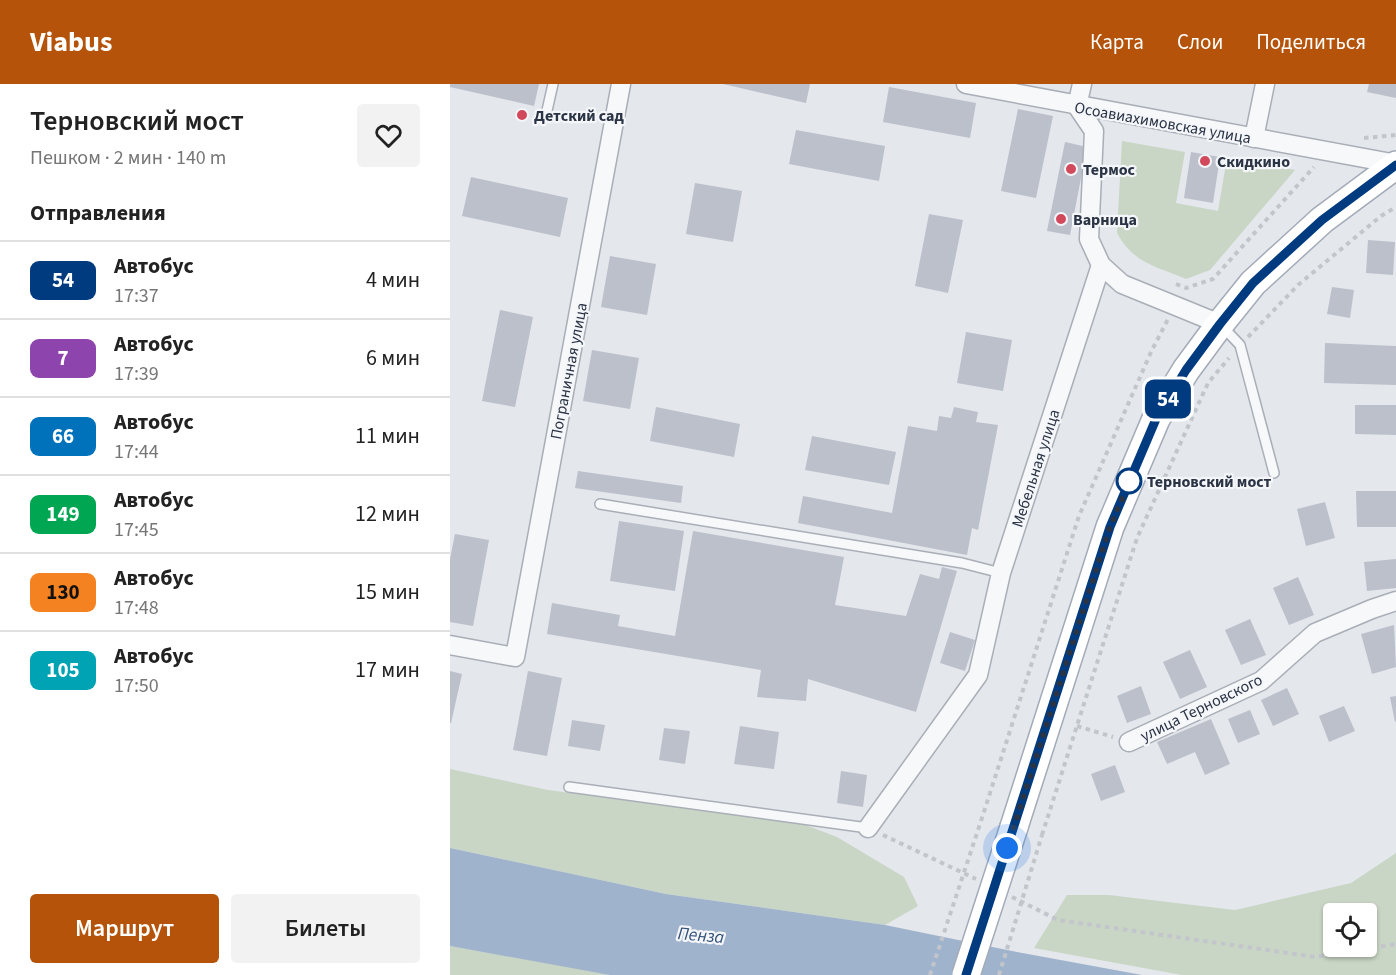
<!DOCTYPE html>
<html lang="ru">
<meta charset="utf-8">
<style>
body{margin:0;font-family:"Source Sans 3",sans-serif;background:#f2f2f2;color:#222;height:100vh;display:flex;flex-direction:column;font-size:22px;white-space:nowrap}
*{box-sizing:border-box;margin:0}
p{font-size:20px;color:#767676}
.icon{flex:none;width:33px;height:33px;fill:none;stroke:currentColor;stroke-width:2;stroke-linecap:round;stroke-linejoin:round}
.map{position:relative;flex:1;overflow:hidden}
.side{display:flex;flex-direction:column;background:#fff;width:450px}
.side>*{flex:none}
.badge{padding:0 12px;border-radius:9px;font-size:21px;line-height:39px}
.buttons{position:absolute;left:873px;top:819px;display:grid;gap:12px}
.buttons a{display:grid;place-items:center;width:54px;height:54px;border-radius:6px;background:#fff;box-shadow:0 2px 4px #0004;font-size:30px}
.you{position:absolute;width:30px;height:30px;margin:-15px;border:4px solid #fff;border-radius:50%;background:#1a73e8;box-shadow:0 0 0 9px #1a73e833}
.map>.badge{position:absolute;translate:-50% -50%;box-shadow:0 0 0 3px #fff}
h2{padding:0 30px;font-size:22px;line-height:54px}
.round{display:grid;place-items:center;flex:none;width:63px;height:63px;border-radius:6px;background:#f2f2f2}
.summary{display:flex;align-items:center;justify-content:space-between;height:102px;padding:0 30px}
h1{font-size:28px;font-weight:600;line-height:45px}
.button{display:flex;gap:12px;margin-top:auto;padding:12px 30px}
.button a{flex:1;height:69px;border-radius:6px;background:#b45309;color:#fff;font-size:24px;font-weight:600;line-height:69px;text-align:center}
.button a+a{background:#f2f2f2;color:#222}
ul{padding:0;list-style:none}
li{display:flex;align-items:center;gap:18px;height:78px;padding:0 30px;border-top:2px solid #e0e0e0}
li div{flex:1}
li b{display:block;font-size:22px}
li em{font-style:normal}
li .badge{min-width:66px;font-weight:700;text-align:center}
header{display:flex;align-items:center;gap:36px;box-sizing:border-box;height:84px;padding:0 30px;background:#b45309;color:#fff}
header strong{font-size:28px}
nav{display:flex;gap:33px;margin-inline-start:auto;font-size:21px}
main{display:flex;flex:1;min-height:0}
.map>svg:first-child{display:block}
.green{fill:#c9d6c5;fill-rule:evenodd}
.water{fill:#9fb4cc}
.building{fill:#bbc0ca}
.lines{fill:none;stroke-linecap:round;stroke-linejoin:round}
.lane-casing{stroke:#a9aeb7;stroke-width:12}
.street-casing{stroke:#a9aeb7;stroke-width:21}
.primary-casing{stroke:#a3abb8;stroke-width:30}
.path{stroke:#c2c5cb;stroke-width:4;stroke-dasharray:4.5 4.5;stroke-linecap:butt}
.lane{stroke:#f7f8fa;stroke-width:9}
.street{stroke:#f7f8fa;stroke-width:18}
.primary{stroke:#fff;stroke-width:27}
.primary-bridge-casing{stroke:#a3abb8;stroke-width:30;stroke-linecap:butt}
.path-bridge{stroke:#c2c5cb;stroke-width:4;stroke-dasharray:4.5 4.5;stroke-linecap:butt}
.primary-bridge{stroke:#fff;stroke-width:27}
.line-casing{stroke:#fff;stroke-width:14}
.line{stroke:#003b80;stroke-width:9}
.walk{stroke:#2b3445;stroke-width:6;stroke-dasharray:0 10.8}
.poi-dot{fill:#d1495b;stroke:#f4f6f9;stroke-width:2}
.stop-dot{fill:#fff;stroke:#003b80;stroke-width:3}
.labels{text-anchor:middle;stroke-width:4.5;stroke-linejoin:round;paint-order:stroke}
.poi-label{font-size:16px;font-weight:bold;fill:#2b3445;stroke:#f4f6f9;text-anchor:start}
.street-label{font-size:16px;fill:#2b3445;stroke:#f4f6f9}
.stop-label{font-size:16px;font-weight:bold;fill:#2b3445;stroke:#f4f6f9;text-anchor:start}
.water-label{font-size:18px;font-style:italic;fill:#34527a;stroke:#f4f6f9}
</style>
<header>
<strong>Viabus</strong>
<nav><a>Карта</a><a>Слои</a><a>Поделиться</a></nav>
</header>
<main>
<section class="side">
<div class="summary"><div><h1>Терновский мост</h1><p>Пешком · 2 мин · 140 m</p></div><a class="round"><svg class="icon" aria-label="heart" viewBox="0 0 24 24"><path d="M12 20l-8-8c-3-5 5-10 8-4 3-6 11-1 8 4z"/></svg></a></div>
<h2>Отправления</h2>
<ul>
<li><span class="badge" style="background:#003b80;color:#fff">54</span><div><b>Автобус</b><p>17:37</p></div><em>4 мин</em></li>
<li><span class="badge" style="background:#8e44ad;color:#fff">7</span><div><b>Автобус</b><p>17:39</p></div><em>6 мин</em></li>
<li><span class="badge" style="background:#0072bc;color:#fff">66</span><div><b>Автобус</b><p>17:44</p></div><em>11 мин</em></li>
<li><span class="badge" style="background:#00a651;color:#fff">149</span><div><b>Автобус</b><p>17:45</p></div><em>12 мин</em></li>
<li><span class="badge" style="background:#f58220;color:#111">130</span><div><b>Автобус</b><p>17:48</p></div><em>15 мин</em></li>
<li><span class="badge" style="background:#00a3b4;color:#fff">105</span><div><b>Автобус</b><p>17:50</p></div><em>17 мин</em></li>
</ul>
<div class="button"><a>Маршрут</a><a>Билеты</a></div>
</section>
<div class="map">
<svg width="946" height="891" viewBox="0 0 946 891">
<rect width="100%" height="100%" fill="#e4e7ec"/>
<g class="green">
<path d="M672,57L735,68L726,119L768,127L777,74L845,86L760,186L736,195C706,182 684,180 667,149Z"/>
<polygon points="0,685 98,706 353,740 387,753 454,793 468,822 435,841 216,810 0,764"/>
<path d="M946,769V891H732L584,864L617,811H659L785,826L901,799ZM884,830H916V862H884Z"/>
<polygon points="0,862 153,889 160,891 0,891"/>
</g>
<polygon class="water" points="0,764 216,810 435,841 567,868 692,891 160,891 0,862"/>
<g class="building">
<polygon points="0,0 89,0 84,22 0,3"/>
<polygon points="273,0 360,0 356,19"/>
<polygon points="919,0 946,0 946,14 917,8"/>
<polygon points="439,3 526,19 520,54 433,38"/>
<polygon points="568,25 603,32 586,114 551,107"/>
<polygon points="346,46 435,62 429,97 339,80"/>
<polygon points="615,58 637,63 620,151 597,147"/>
<polygon points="741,68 770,73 763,119 734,114"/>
<polygon points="21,93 118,114 110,153 12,132"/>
<polygon points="245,99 292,107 283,158 236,150"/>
<polygon points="479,130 513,136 498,209 465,202"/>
<polygon points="918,156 945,158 943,191 916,189"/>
<polygon points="160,172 206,180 197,231 151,223"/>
<polygon points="882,203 904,206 900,234 877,230"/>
<polygon points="50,226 83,233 65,323 32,317"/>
<polygon points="516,248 562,256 553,307 507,299"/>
<polygon points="875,259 946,262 946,301 874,299"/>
<polygon points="142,266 189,274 180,325 133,317"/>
<polygon points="905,321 946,321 946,351 905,350"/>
<polygon points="206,323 290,340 284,373 200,357"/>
<polygon points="504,323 528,328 526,338 548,341 528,446 522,444 517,471 348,439 353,412 442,429 458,342 487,347 489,332 501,334"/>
<polygon points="362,352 446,368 439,401 355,386"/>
<polygon points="128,387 233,402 231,419 125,404"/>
<polygon points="906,407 946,407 946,443 907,443"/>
<polygon points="875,418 885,454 856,462 847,425"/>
<polygon points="169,437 234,447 225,507 160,497"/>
<polygon points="243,447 394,473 385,521 456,532 470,490 489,495 492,483 507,487 466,628 358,595 356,617 307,613 311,586 97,550 102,519 170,531 168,542 225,552"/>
<polygon points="5,450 39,456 23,542 0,538 0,475"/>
<polygon points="946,475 946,504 917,507 914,478"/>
<polygon points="848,493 864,531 839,541 823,504"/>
<polygon points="800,535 816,571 791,581 775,546"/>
<polygon points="944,541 946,583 922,590 911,550"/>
<polygon points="500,548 525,556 515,587 490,579"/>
<polygon points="740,566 757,603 730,615 713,578"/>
<polygon points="0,587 12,590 1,639 0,639"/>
<polygon points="78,587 112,594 97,672 63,666"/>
<polygon points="691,602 701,630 677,639 667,612"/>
<polygon points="837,604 849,630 823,642 811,616"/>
<polygon points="946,612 946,637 945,638 940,613"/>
<polygon points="894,622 905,647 879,658 869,632"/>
<polygon points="800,626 810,650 788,659 778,635"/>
<polygon points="761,635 780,680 755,691 745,668 717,680 707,658"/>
<polygon points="122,636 155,641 150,667 118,662"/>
<polygon points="290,642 329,648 324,685 284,680"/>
<polygon points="214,644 240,647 235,680 209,676"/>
<polygon points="665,681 675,708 651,717 641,690"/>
<polygon points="391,687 417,691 413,723 387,719"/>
</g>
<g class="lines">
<g class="lane-casing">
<g id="lane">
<polyline points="96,31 103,0"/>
<polyline points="771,241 790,261 824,389"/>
<polyline points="150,420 512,479 551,489"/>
<polyline points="119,703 418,744"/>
</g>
</g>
<g class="street-casing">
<g id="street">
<polyline points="516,0 946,80"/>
<polyline points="632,0 627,22 644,47 639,155 651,181 672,200 770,240"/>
<polyline points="804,54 815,0"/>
<polyline points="0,561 65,573 171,0"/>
<polyline points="679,658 811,597 865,549 922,525 946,517"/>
<polyline points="418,744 528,591 551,489 651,181"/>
</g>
</g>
<g class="primary-casing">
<polyline id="primary" points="564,743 660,443 706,335 736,286 770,240 803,199 872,136 946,81"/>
</g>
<g class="path">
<polyline points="914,54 946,51"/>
<polyline points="726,200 736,204 763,195 864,83"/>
<polyline points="798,253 848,201 931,132 946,123"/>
<polyline points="627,642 663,653"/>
<polyline points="531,737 629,432 701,268 718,235"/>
<polyline points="433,751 526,795"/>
<polyline points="592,751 687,454 758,299 779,274"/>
<polyline points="562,813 608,836 866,873 946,860"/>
</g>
<use href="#lane" class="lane"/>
<use href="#street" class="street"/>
<use href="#primary" class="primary"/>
<g class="primary-bridge-casing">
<polyline id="primary-bridge" points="516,891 564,743"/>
</g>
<g class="path-bridge">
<polyline points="480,891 531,737"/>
<polyline points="549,891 592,751"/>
</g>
<use href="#primary-bridge" class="primary-bridge"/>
</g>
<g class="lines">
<g class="line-casing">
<polyline id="line" points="516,891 660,443 706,335 736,286 770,240 803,199 872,136 946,81"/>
</g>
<use href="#line" class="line"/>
<polyline class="walk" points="557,764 660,443 681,394 679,397"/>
</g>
<g class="poi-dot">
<circle cx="72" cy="31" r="6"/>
<circle cx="755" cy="77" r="6"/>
<circle cx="621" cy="85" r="6"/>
<circle cx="611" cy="135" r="6"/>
</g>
<circle class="stop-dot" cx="679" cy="397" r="12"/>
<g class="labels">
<g class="poi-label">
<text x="84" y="37">Детский сад</text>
<text x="767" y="83">Скидкино</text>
<text x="633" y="91">Термос</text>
<text x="623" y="141">Варница</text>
</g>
<g class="street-label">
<text transform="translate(713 38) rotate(10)" y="6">Осоавиахимовская улица</text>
<text transform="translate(118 287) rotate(-79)" y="6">Пограничная улица</text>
<text transform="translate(585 384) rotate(-72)" y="6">Мебельная улица</text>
<text transform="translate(751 623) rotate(-26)" y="6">улица Терновского</text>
</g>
<g class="stop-label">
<text x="697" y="403">Терновский мост</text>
</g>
<g class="water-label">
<text transform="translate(251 851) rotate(5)" y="6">Пенза</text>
</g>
</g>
</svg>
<div class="buttons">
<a><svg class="icon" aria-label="locate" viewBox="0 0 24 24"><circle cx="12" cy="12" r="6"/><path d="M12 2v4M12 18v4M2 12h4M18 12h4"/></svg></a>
</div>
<div class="you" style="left:557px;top:764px"></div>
<b class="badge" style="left:718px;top:315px;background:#003b80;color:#fff">54</b>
</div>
</main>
